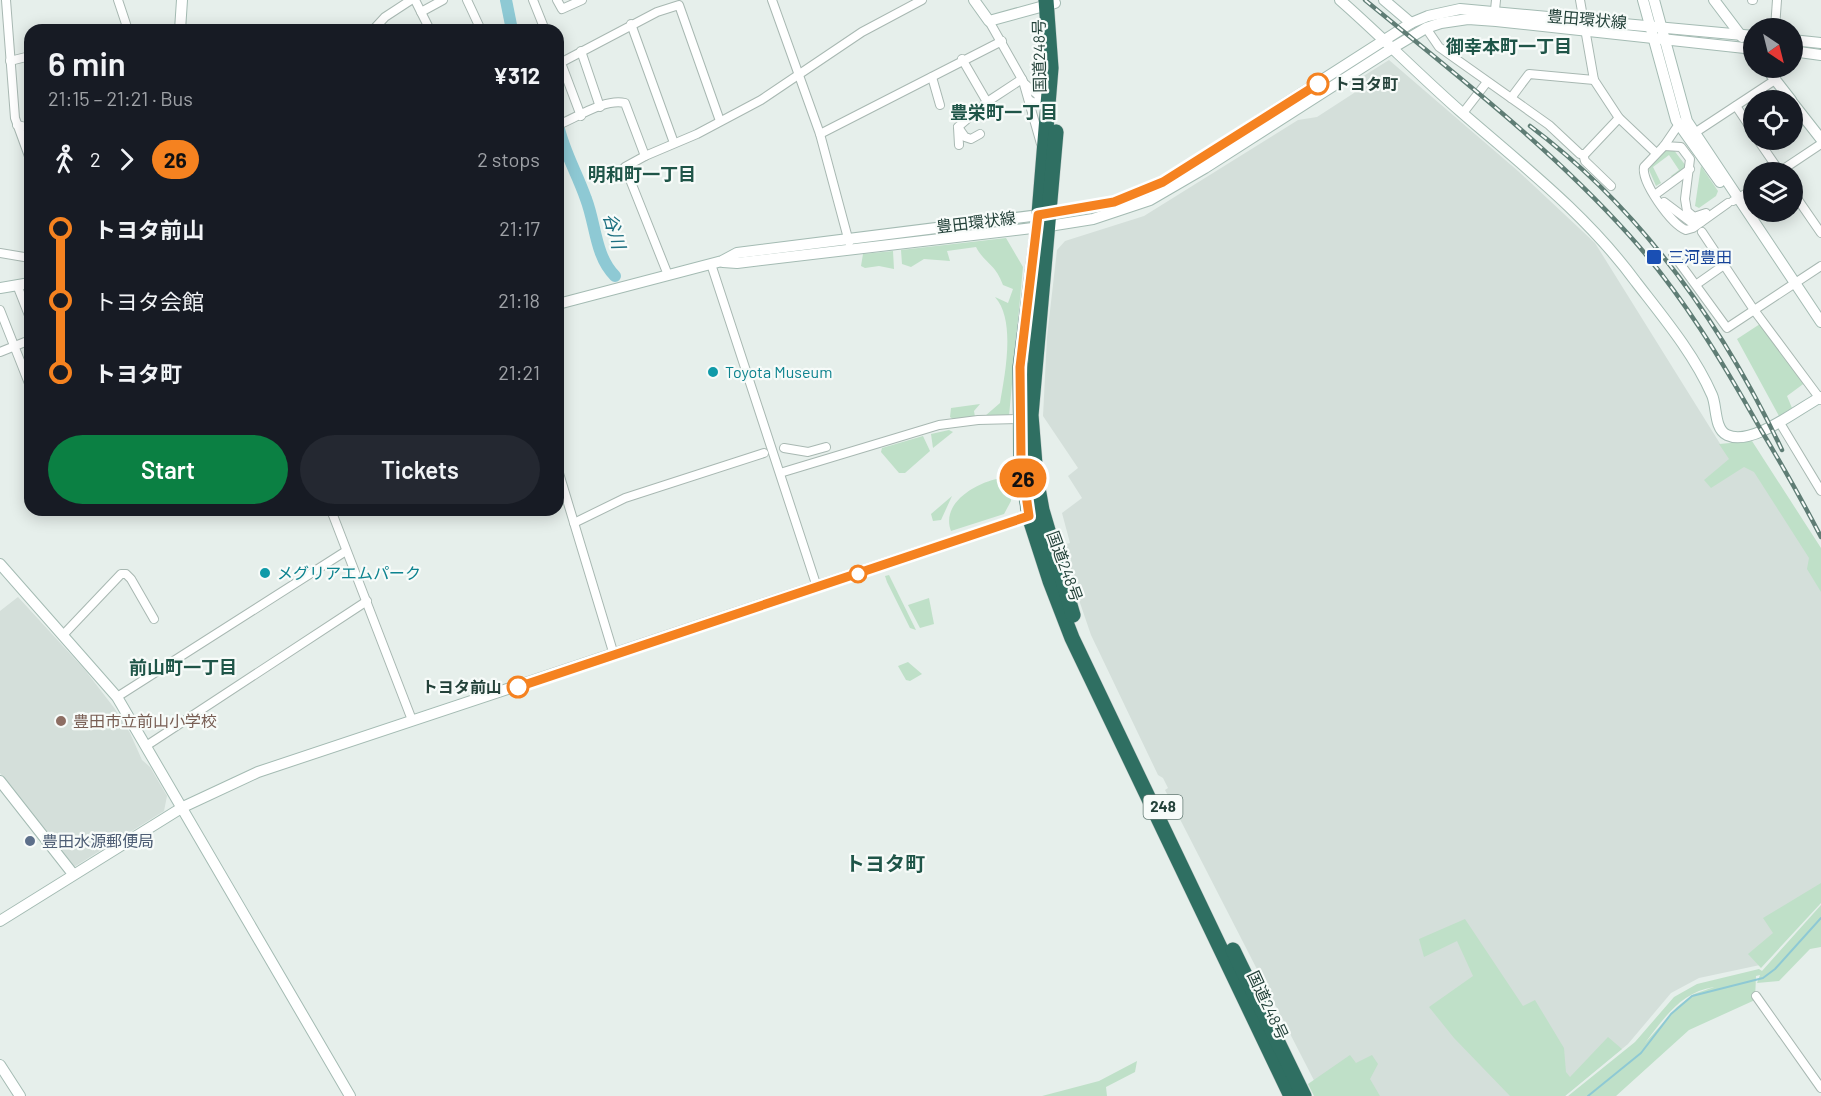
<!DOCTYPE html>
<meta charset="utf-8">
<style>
body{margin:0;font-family:Barlow,"Noto Sans JP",sans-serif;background:#242831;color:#f1f3f6;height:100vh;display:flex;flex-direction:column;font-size:22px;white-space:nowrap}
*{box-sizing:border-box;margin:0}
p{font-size:20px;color:#9ea1a6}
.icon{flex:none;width:33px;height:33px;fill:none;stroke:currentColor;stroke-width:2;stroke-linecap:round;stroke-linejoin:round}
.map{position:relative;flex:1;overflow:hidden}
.side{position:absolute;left:24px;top:24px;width:540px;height:492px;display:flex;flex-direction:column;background:#171b24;border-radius:18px;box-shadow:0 3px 15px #0003}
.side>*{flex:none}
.badge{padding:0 12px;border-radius:20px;font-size:21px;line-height:39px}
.needle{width:39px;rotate:145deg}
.controls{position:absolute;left:1743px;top:18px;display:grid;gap:12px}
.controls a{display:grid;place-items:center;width:60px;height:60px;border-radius:50%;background:#171b24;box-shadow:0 3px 15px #0003;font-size:30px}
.map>.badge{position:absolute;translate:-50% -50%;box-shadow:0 0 0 3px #fff}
.legs{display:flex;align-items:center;gap:9px;height:66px;padding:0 24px;font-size:20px}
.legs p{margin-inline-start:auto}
.overview{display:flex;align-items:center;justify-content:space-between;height:102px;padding:0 24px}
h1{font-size:33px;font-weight:600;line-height:45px}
.primary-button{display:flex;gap:12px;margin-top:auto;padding:12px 24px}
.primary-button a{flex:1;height:69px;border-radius:36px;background:#0b8043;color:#fff;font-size:24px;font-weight:600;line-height:69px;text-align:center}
.primary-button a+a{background:#242831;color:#f1f3f6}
ul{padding:0 24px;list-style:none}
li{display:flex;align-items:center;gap:21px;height:72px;font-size:22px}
li i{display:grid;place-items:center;width:9px;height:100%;margin:0 8px;background:currentColor}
li i::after{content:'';width:15px;height:15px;margin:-8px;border:4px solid;border-radius:50%;background:#171b24}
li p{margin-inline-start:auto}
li:first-child i{background:linear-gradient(#0000 50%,currentColor 0)}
li:last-child i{background:linear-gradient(currentColor 50%,#0000 0)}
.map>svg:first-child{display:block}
.built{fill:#d4dfda}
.green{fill:#bfe0c8;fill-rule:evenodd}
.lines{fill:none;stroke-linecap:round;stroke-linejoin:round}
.stream{stroke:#8ec9d4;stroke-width:2}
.river{stroke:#8ec9d4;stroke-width:12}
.street-casing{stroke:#a8b8b2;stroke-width:10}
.secondary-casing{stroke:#a4bbb3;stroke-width:12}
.highway-casing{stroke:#c2cac8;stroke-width:16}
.street{stroke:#fff;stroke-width:8}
.secondary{stroke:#fff;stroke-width:10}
.highway{stroke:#2f6f62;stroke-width:15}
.rail-casing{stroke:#5f7d75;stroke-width:4.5}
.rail{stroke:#f7fbf9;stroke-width:2;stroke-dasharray:7;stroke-linecap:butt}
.line-1-casing{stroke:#fff;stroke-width:14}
.line-1{stroke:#f58220;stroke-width:9}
.stop-1-dot{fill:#fff;stroke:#f58220;stroke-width:3}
.transit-dot{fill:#1a4fb4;stroke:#f7fbf9;stroke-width:2}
.culture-dot{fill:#0f9aa8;stroke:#f7fbf9;stroke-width:2}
.education-dot{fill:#8d6e63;stroke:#f7fbf9;stroke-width:2}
.service-dot{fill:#5c6f8a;stroke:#f7fbf9;stroke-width:2}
.labels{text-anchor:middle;stroke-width:4.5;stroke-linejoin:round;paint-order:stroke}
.shield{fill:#f7fbf9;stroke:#637a73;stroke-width:1.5}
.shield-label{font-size:15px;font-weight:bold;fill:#24423a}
.street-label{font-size:16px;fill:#24423a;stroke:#f7fbf9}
.stop-label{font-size:16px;font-weight:bold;fill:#24423a;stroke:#f7fbf9;text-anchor:start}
.transit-label{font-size:16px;fill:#164399;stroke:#f7fbf9;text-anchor:start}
.culture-label{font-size:16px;fill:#0d838f;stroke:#f7fbf9;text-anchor:start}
.education-label{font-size:16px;fill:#785e54;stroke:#f7fbf9;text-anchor:start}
.service-label{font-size:16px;fill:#4e5e75;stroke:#f7fbf9;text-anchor:start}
.neighbourhood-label{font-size:18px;font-weight:bold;fill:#1f5548;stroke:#f7fbf9}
.water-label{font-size:18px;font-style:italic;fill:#1c6f80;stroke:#f7fbf9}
.quarter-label{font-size:20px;font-weight:bold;fill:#1f5548;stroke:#f7fbf9}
</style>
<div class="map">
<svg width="1821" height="1096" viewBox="0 0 1821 1096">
<rect width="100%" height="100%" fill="#e6efeb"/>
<g class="built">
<polygon points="1389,60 1518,171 1595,243 1729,458 1755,447 1821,563 1821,899 1790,930 1772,956 1760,965 1699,978 1671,993 1628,1044 1565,1096 1322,1096 1165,790 1168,788 1163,778 1158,775 1091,635 1067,565 1071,560 1066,544 1070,543 1062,513 1082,498 1068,476 1078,468 1043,416 1047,337 1057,250 1065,241 1144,216 1298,120 1317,117 1354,93 1362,77"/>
<polygon points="18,597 85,670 115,709 130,733 142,760 150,767 167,796 164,811 74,867 0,773 0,611"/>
</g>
<g class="green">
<polygon points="1667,149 1673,149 1686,166 1673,179 1671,176 1679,170 1669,155 1653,167 1661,183 1656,186 1649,170 1651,163"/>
<polygon points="1701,166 1718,191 1716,196 1699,208 1695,206"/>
<path d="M1006,238L1023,267L1009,416H985L1000,403C1005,374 1016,320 995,297L1008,303L1013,289L1003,285C995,263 985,264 976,247L947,251L950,261L924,259L911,267L902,264L901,250Z"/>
<polygon points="893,251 894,269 879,266 865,268 861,266 863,254"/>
<polygon points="1760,324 1806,382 1787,396 1792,408 1779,416 1737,339"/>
<polygon points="980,404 974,411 975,417 953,419 950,417 951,408"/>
<polygon points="949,430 953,432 933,448 931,434"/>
<polygon points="923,436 930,451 905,473 899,473 881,452 882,448"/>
<polygon points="1752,441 1821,548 1821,592 1807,569 1809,558 1754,472 1744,467 1711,488 1704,480 1729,459 1719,444"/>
<path d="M1002,478L1015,480V490L1011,493V501L1004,514L951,531C940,502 979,481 1002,478Z"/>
<polygon points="952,496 941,520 933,521 931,514"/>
<polygon points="889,575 916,630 910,628 887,582 885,576"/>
<polygon points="929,598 934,624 920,628 908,605"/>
<polygon points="908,662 922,674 910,681 906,680 898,666"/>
<polygon points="1821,883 1821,903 1761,968 1748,954 1773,933 1763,918"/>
<path d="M1821,905V947L1810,949L1779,981L1757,983L1760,975L1756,976L1755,1000L1689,1030L1616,1096H1568L1635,1042L1674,997L1697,984L1759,969L1762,971ZM1714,987L1694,994L1677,1007L1645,1043C1664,1018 1681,992 1714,987Z"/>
<polygon points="1465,919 1523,1006 1535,1000 1564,1048 1566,1072 1570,1077 1608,1037 1622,1049 1565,1096 1510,1096 1454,1038 1429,1007 1473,976 1457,941 1424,957 1419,939"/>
<polygon points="1350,1055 1356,1063 1372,1055 1378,1064 1370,1079 1380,1096 1314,1096 1308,1084"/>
<polygon points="1137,1061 1135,1072 1106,1087 1107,1096 1042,1096 1099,1081"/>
</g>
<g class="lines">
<polyline class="stream" points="1588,1096 1641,1053 1671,1014 1692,996 1763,978 1775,969 1821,918"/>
<g class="river">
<polyline points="506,0 512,30"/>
<path d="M558,125C564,152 577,173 586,199C596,225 595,256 615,276"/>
</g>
<g class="street-casing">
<g id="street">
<polyline points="6,0 15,118 30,159"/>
<polyline points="118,0 128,30"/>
<polyline points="415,0 430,30"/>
<polyline points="467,0 481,30"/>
<polyline points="533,0 545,30"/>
<polyline points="557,0 562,9 582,0"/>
<polyline points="772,0 820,134 849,242"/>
<polyline points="1580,0 1594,80 1619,118 1656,153"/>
<polyline points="1752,0 1753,0"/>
<polyline points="1495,10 1496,0"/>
<polyline points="421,12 443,0"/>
<polyline points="989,21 1023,81 1041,144"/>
<polyline points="631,24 674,143"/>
<polyline points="1426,28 1439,47 1549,125 1580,154 1585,154 1619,118"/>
<polyline points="1775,28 1777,0"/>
<polyline points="373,30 385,17 411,0"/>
<polyline points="581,51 600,107"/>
<polyline points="558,55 581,116"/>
<polyline points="10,61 30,56"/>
<polyline points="562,62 657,12 679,5 720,121"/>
<polyline points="932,77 940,105"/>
<polyline points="1025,84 1039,96 1038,101 1034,103 1029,100"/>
<polyline points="1511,98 1529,74 1594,80"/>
<polyline points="987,102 1022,79"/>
<polyline points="1736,106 1754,133"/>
<polyline points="1463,113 1487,82"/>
<path d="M1679,124L1664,146L1644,167C1641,182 1671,224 1686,230L1693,228L1728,203"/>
<polyline points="17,125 30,128"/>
<path d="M558,125C576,118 605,98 625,103L645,156L697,134L761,100L862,32L922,0"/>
<polyline points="958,127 965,137 971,139 980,134"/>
<polyline points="1696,132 1775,80"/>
<polyline points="820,134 1002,41"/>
<polyline points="1758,140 1780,172"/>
<polyline points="959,145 958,127 987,102 962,59"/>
<polyline points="1664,146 1681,147 1690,159 1685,199 1687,211 1694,217 1706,213"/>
<polyline points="1583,154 1585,161 1611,186"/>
<polyline points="645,156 625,167 668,275"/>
<polyline points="1779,172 1821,144"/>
<polyline points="1792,191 1821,233"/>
<polyline points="1656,194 1690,169"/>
<polyline points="1733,201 1754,189"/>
<polyline points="1664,202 1692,223 1701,222"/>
<polyline points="1702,232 1754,310 1821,400"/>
<polyline points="0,253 30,258"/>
<polyline points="1673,254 1727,328 1821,266"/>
<polyline points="711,264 817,587"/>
<polyline points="1697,284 1724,265"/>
<polyline points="17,285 30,318"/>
<polyline points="0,310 30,386"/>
<polyline points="0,352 30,340"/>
<polyline points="1780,423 1821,491"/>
<polyline points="784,448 808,452 826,447"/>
<polyline points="558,470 614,655"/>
<polyline points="780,473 939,425 978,420 1020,419"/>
<polyline points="331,510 412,720"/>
<polyline points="574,523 625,498 764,453"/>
<polyline points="64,634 121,574 126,574 131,579 154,619"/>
<polyline points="117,697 346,551"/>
<polyline points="146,746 367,601"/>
<polyline points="1756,996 1821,1088"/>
</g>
</g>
<g class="secondary-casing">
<g id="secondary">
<polyline points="974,0 989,21 1055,3"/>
<path d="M1340,0C1381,36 1419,75 1460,111C1522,165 1587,215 1636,282C1663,317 1694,354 1712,395C1717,406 1714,429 1727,435C1752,447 1799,408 1821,397"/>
<polyline points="1384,0 1411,23"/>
<polyline points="1643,0 1676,120 1720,182"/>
<polyline points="1654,0 1687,121 1821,322"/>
<polyline points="1714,0 1742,37"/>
<polyline points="180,30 182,0"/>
<polyline points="1792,40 1821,43"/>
<polyline points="1792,51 1821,55"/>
<polyline points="1766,68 1791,100"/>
<polyline points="1792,102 1821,139"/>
<polyline points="723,262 737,263 1049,226 1093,219 1150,200 1205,168 1394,47 1426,28 1441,23 1468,19 1496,21 1754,49"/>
<polyline points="0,288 30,283"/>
<polyline points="558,304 722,261 737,253 1071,211 1114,202 1163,182 1411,23 1428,16 1460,9 1754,36"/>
<polyline points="0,564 117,697 350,1096"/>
<polyline points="0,781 73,874"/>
<polyline points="0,921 183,807 258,772 1033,514"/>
<polyline points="0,1065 20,1096"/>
</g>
</g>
<g class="highway-casing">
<g id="highway">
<polyline points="1046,0 1051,68 1038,226 1020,367 1021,460 1029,516 1050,581 1072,638 1291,1096"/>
<polyline points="1056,132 1031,415 1036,477 1042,510 1073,615"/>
<polyline points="1233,950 1304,1096"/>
</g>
</g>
<use href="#street" class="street"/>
<use href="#secondary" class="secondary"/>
<use href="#highway" class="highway"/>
<g class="rail-casing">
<g id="rail">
<path d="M1365,0C1456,75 1550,147 1629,235C1682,294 1722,361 1761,430C1782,465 1802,500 1821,537"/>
<path d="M1530,126C1641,209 1723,326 1782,450"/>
</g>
</g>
<use href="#rail" class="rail"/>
</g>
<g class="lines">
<g class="line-1-casing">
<polyline id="line-1" points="518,687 1029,516 1021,460 1020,367 1038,215 1114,202 1163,182 1318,84"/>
</g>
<use href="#line-1" class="line-1"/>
</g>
<g class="stop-1-dot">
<circle cx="1318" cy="84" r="10"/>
<circle cx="858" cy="574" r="8"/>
<circle cx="518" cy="687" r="10"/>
</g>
<rect class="transit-dot" x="1646" y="249" width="16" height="16" rx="3"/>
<g class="culture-dot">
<circle cx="713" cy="372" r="6"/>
<circle cx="265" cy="573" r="6"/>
</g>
<circle class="education-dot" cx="61" cy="721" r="6"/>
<circle class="service-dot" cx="30" cy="841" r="6"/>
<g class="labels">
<rect class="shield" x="1143.5" y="795" width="39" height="24" rx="4.5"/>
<g class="shield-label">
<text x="1163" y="812">248</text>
</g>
<g class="street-label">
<text transform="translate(1587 19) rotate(5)" y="6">豊田環状線</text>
<text transform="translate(1039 56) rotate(-91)" y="6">国道248号</text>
<text transform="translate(976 222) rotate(-7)" y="6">豊田環状線</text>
<text transform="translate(1065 566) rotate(70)" y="6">国道248号</text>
<text transform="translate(1268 1005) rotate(65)" y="6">国道248号</text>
</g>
<g class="stop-label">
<text x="1334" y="90">トヨタ町</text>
<text x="502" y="693" text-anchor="end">トヨタ前山</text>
</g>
<g class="transit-label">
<text x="1668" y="263">三河豊田</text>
</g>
<g class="culture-label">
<text x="725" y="378">Toyota Museum</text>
<text x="277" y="579">メグリアエムパーク</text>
</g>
<g class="education-label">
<text x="73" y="727">豊田市立前山小学校</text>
</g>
<g class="service-label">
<text x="42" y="847">豊田水源郵便局</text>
</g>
<g class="neighbourhood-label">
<text x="1509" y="53">御幸本町一丁目</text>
<text x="1004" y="119">豊栄町一丁目</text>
<text x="642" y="181">明和町一丁目</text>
<text x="183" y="674">前山町一丁目</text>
</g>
<g class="water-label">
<text transform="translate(614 231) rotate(74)" y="6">谷川</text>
</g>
<g class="quarter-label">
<text x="885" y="871">トヨタ町</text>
</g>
</g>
</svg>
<div class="controls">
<a><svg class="needle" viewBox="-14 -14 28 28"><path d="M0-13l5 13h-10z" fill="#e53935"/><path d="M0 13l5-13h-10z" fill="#9ea1a6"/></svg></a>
<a><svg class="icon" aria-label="locate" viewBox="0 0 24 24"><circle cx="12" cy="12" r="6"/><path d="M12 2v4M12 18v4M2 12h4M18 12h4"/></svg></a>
<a><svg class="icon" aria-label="layers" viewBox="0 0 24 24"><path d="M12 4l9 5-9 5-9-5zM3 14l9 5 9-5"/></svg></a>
</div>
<b class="badge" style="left:1023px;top:478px;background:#f58220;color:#111">26</b>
<section class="side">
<div class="overview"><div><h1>6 min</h1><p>21:15 – 21:21 · Bus</p></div><b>¥312</b></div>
<div class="legs"><svg class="icon" aria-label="walk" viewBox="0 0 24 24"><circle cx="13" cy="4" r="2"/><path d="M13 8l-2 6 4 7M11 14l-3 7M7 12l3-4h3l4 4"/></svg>2<svg class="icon" aria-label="forward" viewBox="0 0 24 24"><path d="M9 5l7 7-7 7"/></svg><b class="badge" style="background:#f58220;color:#111">26</b><p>2 stops</p></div>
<ul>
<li><i style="color:#f58220"></i><b>トヨタ前山</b><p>21:17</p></li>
<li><i style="color:#f58220"></i><span>トヨタ会館</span><p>21:18</p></li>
<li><i style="color:#f58220"></i><b>トヨタ町</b><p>21:21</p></li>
</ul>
<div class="primary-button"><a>Start</a><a>Tickets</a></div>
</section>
</div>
